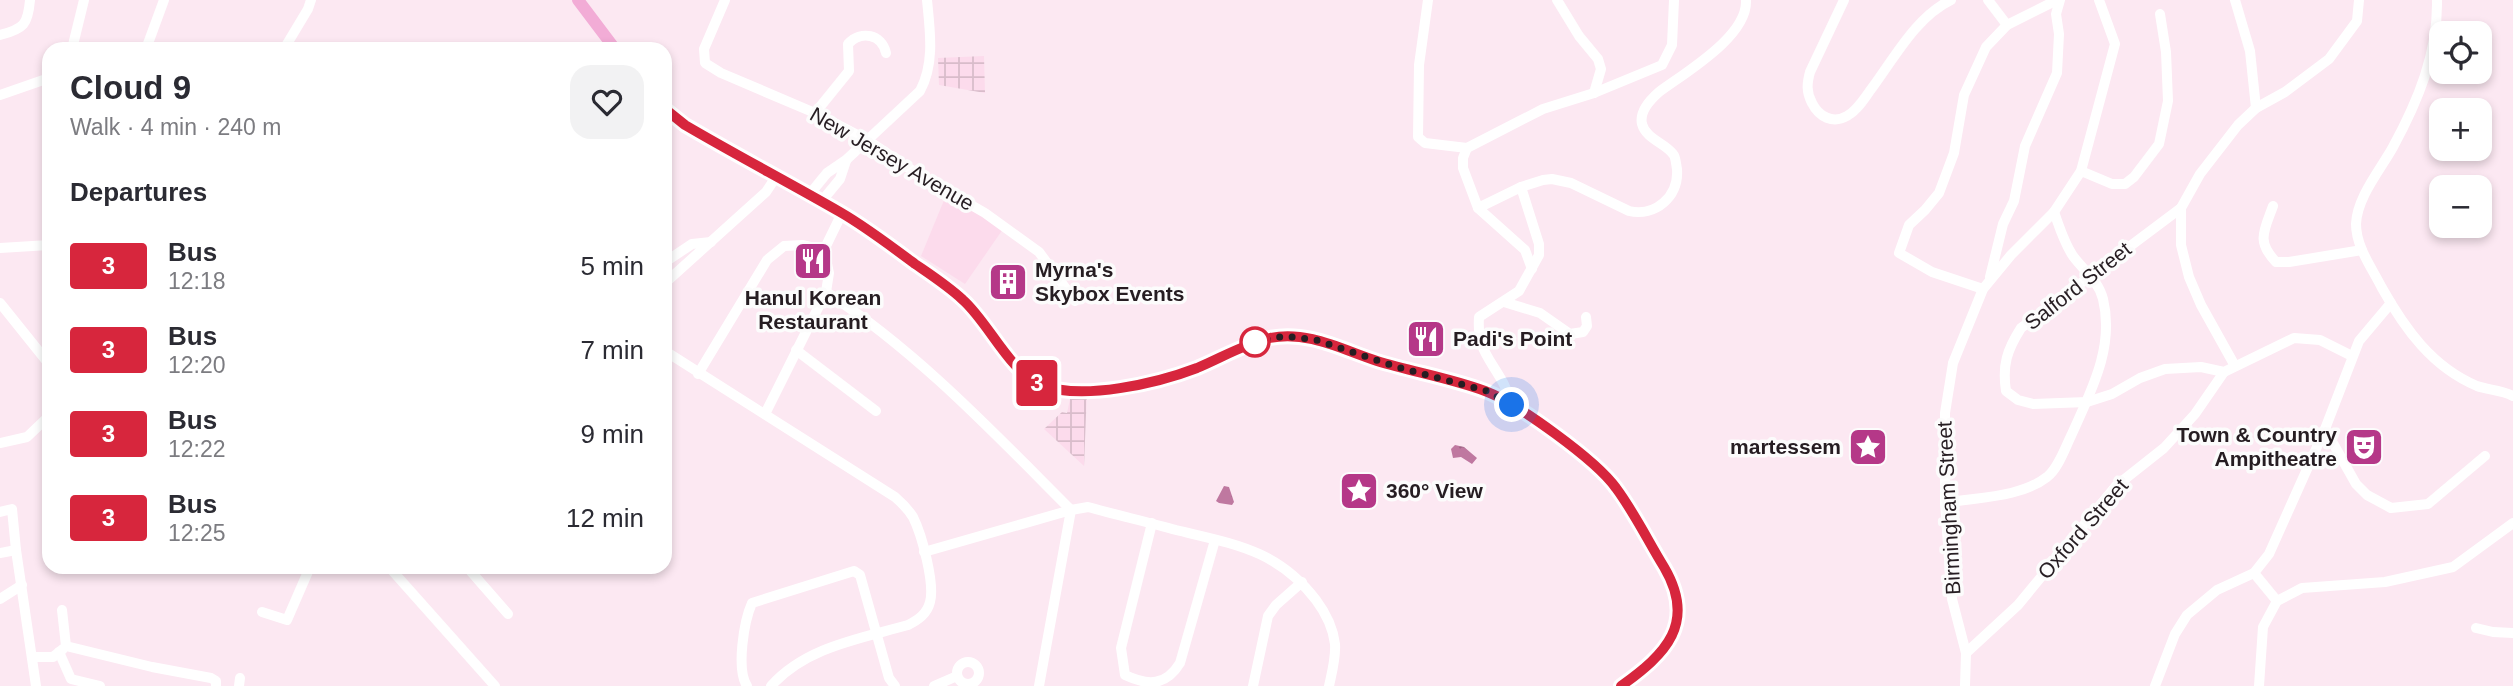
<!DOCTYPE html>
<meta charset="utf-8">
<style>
body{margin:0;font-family:Helvetica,sans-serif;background:#f2f2f3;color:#2b2b33;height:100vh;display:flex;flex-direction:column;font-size:26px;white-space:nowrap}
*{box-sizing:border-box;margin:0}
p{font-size:23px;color:#7c7c81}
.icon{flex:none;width:38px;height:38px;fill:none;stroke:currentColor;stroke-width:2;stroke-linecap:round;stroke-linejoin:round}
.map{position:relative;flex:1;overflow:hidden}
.drawer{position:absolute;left:42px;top:42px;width:630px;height:532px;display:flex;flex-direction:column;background:#fff;border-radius:21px;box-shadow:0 4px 10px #0003}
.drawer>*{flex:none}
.badge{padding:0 14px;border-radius:5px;font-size:24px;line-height:46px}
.fabs{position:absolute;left:2429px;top:21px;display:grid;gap:14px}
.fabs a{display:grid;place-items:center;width:63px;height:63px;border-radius:14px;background:#fff;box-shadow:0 4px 10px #0003;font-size:35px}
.you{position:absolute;width:35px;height:35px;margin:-18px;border:5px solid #fff;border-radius:50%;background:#1a73e8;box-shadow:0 0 0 10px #1a73e833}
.map>.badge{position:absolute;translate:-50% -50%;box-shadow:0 0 0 4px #fff}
h2{padding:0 28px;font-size:26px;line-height:63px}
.round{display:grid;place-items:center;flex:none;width:74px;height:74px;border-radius:21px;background:#f2f2f3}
.headline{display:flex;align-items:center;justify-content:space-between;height:119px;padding:0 28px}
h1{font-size:33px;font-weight:800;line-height:52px}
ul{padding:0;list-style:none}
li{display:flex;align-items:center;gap:21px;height:84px;padding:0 28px}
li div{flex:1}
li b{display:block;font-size:26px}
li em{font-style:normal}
li .badge{min-width:77px;font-weight:700;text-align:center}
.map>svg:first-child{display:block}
.built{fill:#fcdbec}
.industrial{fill:url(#industrial-grid)}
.water{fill:url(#water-ripples)}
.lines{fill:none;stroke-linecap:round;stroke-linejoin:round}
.minor{stroke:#fff;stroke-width:10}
.major{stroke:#f2acd6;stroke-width:12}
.line-casing{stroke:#fff;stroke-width:16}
.line{stroke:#d7263d;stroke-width:10}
.walk{stroke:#261d22;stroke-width:7;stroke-dasharray:0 12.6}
.stop-dot{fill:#fff;stroke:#d7263d;stroke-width:3.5}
.labels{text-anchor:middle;stroke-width:7;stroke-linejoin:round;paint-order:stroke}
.street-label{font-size:21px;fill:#261d22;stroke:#fcfcfc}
.poi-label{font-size:21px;font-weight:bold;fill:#261d22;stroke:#fcfcfc;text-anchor:start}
</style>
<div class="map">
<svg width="2513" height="686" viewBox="0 0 2513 686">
<defs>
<pattern id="industrial-grid" width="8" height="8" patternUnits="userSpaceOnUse" patternTransform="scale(1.75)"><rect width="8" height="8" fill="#fcdbec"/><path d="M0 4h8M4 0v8" fill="none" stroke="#d8bcca"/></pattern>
<pattern id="water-ripples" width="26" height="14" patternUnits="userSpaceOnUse" patternTransform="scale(1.75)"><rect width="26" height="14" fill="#bf78a0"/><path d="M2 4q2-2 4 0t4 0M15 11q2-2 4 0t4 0" fill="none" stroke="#9b6282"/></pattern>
</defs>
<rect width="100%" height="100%" fill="#fce8f2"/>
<polygon class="built" points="947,193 1003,229 965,284 921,256"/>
<g class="industrial">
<polygon points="984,56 985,93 939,85 938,58"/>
<polygon points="1072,390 1087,390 1084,466 1044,429 1062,412 1067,413"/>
</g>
<g class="water">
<polygon points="1455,445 1464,447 1477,458 1472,464 1461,457 1453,458 1451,449"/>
<polygon points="1224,486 1229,487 1234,502 1232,505 1219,503 1216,501"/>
</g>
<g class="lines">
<g class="minor">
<polyline points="725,0 704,49 705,63 721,73 815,113 867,140 919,175 985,213 1039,252 1075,301"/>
<polyline points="1428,0 1419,65 1418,137 1425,143 1467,148"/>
<polyline points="1557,0 1579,36 1598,59 1601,69 1594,93"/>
<path d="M1844,0L1810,72C1807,83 1806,92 1812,103C1819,117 1833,124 1847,116C1858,110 1865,97 1872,88C1895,57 1916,17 1951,0"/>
<polyline points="1988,0 2007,25"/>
<polyline points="2235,0 2250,51 2256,108"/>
<path d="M2437,0C2438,53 2418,101 2393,147C2381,169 2357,197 2356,224C2356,247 2372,268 2382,288C2405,329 2432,367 2477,386C2488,390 2502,390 2513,396"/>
<path d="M0,35C24,29 28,24 30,0"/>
<polyline points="72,49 84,0"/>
<polyline points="146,49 164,0"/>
<polyline points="284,49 308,9 311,0"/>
<polyline points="0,95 49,78"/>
<path d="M815,113L849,71L848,44C861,30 882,34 886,53"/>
<polyline points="2081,171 2112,184 2125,184 2134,177 2159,144 2168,101 2166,52 2160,14"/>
<path d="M809,195L827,173L846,160L920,91C935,63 930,31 927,0"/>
<polyline points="821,202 840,179 846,161"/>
<path d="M2273,206C2264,231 2256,241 2276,262H2289L2362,250"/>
<polyline points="1478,208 1521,187"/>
<path d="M2181,208L2021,328C2007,350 2002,365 2006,391L2018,400L2033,404L2087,402L2112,394L2140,378L2165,369L2201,367L2224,372L2294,338L2320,340L2352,356"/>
<polyline points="0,248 49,245"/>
<polyline points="665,262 692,244 711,242"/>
<polyline points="1532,269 1525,250 1478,208 1463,168 1463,158 1467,148 1543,109 1594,93 1662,65 1672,45 1674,0"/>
<polyline points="1990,277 2003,224 2014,201 2025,146 2057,73 2059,34 2056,14 2060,0"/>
<polyline points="665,283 766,192 776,177"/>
<polyline points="1983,289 1932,272 1899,253 1909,225 1925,210 1939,193 1954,153 1964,95 1986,47 2007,25 2057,0"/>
<path d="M826,292C918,352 994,433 1071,510L1088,507C1117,515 1147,522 1176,530C1234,544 1278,550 1316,600C1325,612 1333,628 1335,644C1336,658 1332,672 1329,686"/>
<polyline points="1504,302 1540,313 1570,334 1583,332 1587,326 1586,317"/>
<polyline points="0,303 49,364"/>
<polyline points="796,350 876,411"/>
<path d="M665,351L895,497C902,503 908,509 913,517C922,535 935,584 930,602C927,614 918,620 908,625C859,639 806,647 771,686"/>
<polyline points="2235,366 2201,305 2189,277 2181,245 2181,208 2200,174 2238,125 2256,108 2285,92 2329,59 2357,21 2359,0"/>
<polyline points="698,374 767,260 784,246 803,245 824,250"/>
<path d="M1512,405C1509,396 1506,387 1501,379C1487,355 1477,347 1479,317L1519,291L1539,255V244L1521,187L1543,180L1552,179L1571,183L1629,211C1655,217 1679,197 1677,169C1676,165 1676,157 1673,154C1665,143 1646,139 1642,124C1639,111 1651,99 1659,92C1686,72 1748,36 1746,0"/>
<polyline points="765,414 826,292 829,273 824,250 842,213"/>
<polyline points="2325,429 2356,484 2367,495 2391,508 2428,504 2485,456"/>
<polyline points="0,443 27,437 49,416"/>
<path d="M1945,503C1977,497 2020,498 2047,477C2058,469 2065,448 2071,436C2090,393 2115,348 2103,299C2098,280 2084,271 2073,256C2064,243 2059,226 2054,212"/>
<polyline points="0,512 12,509 16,550 36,686"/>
<path d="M1152,523L1121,648L1125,675C1148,686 1166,686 1180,663L1215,540"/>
<polyline points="924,552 1071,510 1039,686"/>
<polyline points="0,553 16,550"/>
<polyline points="389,567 495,686"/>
<polyline points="467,567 508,614"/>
<polyline points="2254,573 2277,601"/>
<polyline points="0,599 22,585"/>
<polyline points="62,610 66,646 152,667 211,678 216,681 216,686"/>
<polyline points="262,612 287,620 310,567"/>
<polyline points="2476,628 2493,632 2513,633"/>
<polyline points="59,652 71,679 100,686"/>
<polyline points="1966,653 2018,605 2116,486 2164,448 2195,414 2224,372"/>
<polyline points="32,657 53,657 63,649"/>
<circle cx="968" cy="673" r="11"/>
<polyline points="239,686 240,678"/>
<path d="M747,686C736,669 744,621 752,603L854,571L860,575L889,678L895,686"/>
<polyline points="934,686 957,676"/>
<polyline points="1253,686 1268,616 1276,605 1302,582"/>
<polyline points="1965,686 1966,653 1952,599 1945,503 1945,413 1953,363 1983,289 2011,255 2054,212 2081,171 2115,44 2099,0"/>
<polyline points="2155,686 2175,634 2187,615 2217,590 2254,573 2269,554 2325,429 2359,341 2391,303"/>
<polyline points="2259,686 2263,627 2277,601 2302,588 2385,582 2453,567 2513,523"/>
</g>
<g class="major">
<polyline points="578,0 615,49"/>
<path d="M665,109L685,125C737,157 794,182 845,215C869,230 892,247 915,264C931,275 948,286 963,300C989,323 1010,373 1042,385C1082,401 1158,382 1197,368C1221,358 1244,344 1270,338C1307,330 1343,350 1377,361C1413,372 1450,378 1485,391C1518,403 1595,460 1616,488C1635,512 1648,541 1664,567C1697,624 1666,654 1621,686"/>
</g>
</g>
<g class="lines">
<g class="line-casing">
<path id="line" d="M665,109L685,125C736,155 788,182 840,212C866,227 891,246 915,264C931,275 948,286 963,300C989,323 1010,373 1042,385C1082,401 1158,383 1197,368C1221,358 1244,344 1270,338C1307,330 1343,350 1377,361C1413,372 1450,378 1485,391C1517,403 1596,460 1616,488C1634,512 1648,541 1664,567C1697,623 1666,654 1621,686"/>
</g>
<use href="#line" class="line"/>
<polyline class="walk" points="1255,342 1284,336 1316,340 1397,367 1487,391 1512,405"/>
</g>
<defs>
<g id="restaurant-square" transform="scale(2.0125)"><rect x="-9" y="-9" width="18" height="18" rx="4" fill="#b53888" stroke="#fcfcfc"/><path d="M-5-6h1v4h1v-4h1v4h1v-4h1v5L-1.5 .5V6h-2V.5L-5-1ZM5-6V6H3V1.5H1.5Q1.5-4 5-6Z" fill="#fff"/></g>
<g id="building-square" transform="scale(2.0125)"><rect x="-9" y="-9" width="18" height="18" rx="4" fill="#b53888" stroke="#fcfcfc"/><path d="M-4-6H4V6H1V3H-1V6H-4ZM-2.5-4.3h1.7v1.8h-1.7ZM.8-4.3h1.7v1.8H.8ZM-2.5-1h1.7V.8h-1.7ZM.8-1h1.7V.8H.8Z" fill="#fff"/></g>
<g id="sight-square" transform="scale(2.0125)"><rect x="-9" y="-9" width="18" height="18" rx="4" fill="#b53888" stroke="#fcfcfc"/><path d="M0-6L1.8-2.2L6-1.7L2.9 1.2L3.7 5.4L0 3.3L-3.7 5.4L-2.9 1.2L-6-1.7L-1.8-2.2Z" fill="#fff"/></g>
<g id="theatre-square" transform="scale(2.0125)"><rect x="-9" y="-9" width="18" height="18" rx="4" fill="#b53888" stroke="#fcfcfc"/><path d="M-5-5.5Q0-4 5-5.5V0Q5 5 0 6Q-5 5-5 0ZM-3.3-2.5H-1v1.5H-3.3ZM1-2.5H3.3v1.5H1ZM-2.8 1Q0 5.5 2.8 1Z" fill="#fff"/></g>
</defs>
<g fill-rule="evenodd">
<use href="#restaurant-square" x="813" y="261"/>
<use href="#building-square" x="1008" y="282"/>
<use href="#restaurant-square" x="1426" y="339"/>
<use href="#sight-square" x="1868" y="447"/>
<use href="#theatre-square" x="2364" y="447"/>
<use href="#sight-square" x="1359" y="491"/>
</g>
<circle class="stop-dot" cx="1255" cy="342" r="14"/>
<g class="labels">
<g class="street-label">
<text transform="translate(892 159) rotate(30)" y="7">New Jersey Avenue</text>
<text transform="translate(2078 286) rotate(-38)" y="7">Salford Street</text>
<text transform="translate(1949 508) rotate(-93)" y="7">Birmingham Street</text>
<text transform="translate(2083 529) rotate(-49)" y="7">Oxford Street</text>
</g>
<g class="poi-label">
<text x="1035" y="277">Myrna's<tspan x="1035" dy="24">Skybox Events</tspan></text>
<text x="813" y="305" text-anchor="middle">Hanul Korean<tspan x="813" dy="24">Restaurant</tspan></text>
<text x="1453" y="346">Padi's Point</text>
<text x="2337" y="442" text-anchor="end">Town &amp; Country<tspan x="2337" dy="24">Ampitheatre</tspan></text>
<text x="1841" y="454" text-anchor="end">martessem</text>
<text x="1386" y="498">360° View</text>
</g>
</g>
</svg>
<div class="fabs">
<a><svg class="icon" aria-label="locate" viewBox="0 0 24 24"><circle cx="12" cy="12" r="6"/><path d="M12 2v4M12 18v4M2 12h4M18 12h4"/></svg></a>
<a>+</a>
<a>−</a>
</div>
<div class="you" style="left:1512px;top:405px"></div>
<b class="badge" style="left:1037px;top:383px;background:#d7263d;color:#fff">3</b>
<section class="drawer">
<div class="headline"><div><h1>Cloud 9</h1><p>Walk · 4 min · 240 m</p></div><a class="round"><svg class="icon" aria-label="heart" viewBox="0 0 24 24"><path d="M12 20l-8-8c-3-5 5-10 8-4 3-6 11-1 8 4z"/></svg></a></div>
<h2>Departures</h2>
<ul>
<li><span class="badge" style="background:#d7263d;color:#fff">3</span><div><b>Bus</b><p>12:18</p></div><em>5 min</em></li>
<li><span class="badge" style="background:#d7263d;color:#fff">3</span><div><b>Bus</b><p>12:20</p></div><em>7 min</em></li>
<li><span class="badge" style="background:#d7263d;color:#fff">3</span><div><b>Bus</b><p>12:22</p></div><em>9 min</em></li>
<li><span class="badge" style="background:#d7263d;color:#fff">3</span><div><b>Bus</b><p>12:25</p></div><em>12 min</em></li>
</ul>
</section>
</div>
